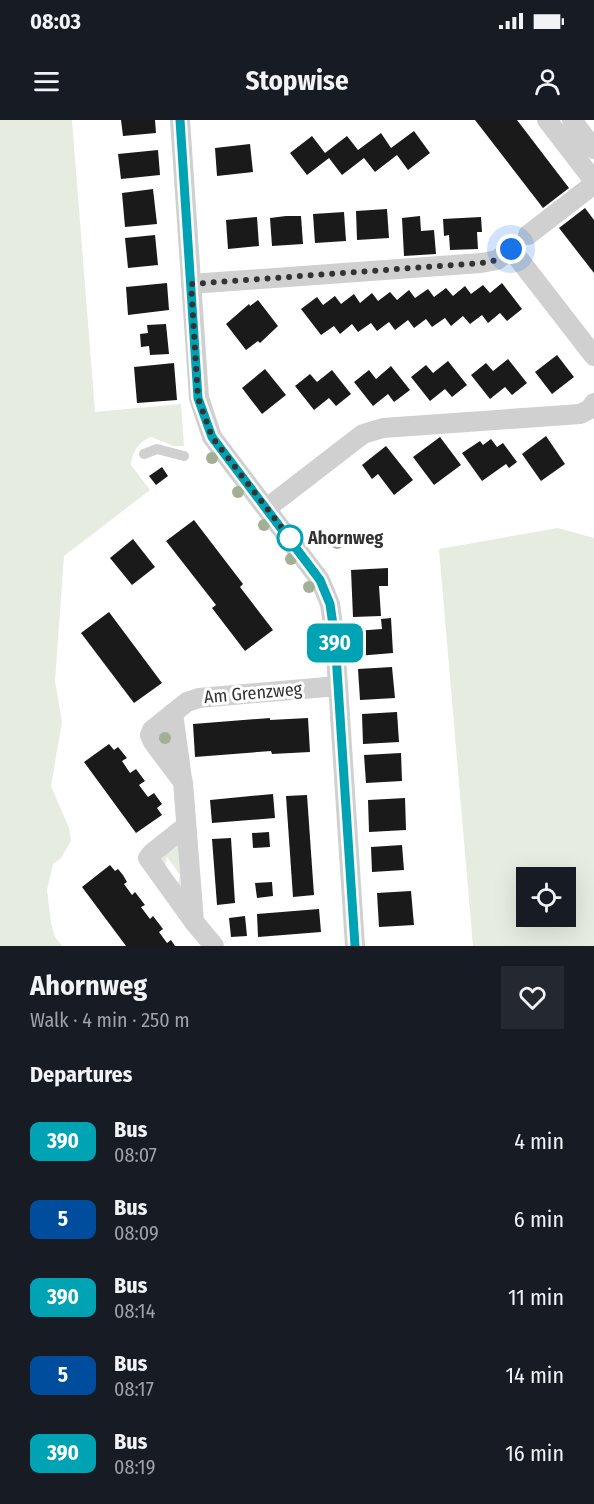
<!DOCTYPE html>
<meta charset="utf-8">
<style>
body{margin:0;font-family:"Fira Sans Condensed",sans-serif;background:#242831;color:#f1f3f6;height:100vh;display:flex;flex-direction:column;font-size:22px;white-space:nowrap}
*{box-sizing:border-box;margin:0}
p{font-size:20px;color:#9ea1a6}
.icon{flex:none;width:33px;height:33px;fill:none;stroke:currentColor;stroke-width:2;stroke-linecap:round;stroke-linejoin:round}
.map{position:relative;height:826px;overflow:hidden}
.panel{display:flex;flex-direction:column;background:#171b24;flex:1}
.panel>*{flex:none}
.badge{padding:0 12px;border-radius:9px;font-size:21px;line-height:39px}
.fabs{position:absolute;left:516px;top:747px;display:grid;gap:12px}
.fabs a{display:grid;place-items:center;width:60px;height:60px;border-radius:0px;background:#171b24;box-shadow:0 6px 24px #0002;font-size:30px}
.you{position:absolute;width:30px;height:30px;margin:-15px;border:4px solid #fff;border-radius:50%;background:#1a73e8;box-shadow:0 0 0 9px #1a73e833}
.map>.badge{position:absolute;translate:-50% -50%;box-shadow:0 0 0 3px #fff}
h2{padding:0 30px;font-size:22px;line-height:54px}
.round{display:grid;place-items:center;flex:none;width:63px;height:63px;border-radius:0px;background:#242831}
.overview{display:flex;align-items:center;justify-content:space-between;height:102px;padding:0 30px}
h1{font-size:28px;font-weight:700;line-height:45px}
ul{padding:0;list-style:none}
li{display:flex;align-items:center;gap:18px;height:78px;padding:0 30px}
li div{flex:1}
li b{display:block;font-size:22px}
li em{font-style:normal}
li .badge{min-width:66px;font-weight:700;text-align:center}
.status{display:flex;justify-content:space-between;align-items:center;height:42px;padding:0 30px;background:#171b24;direction:ltr}
.status svg{height:16px;fill:currentColor}
header{display:flex;justify-content:space-between;align-items:center;height:78px;padding:0 30px;background:#171b24;font-size:27px;font-weight:700}
.map>svg:first-child{display:block}
.green{fill:#e6ecdf;fill-rule:evenodd}
.building{fill:#1a1a1a}
.lines{fill:none;stroke-linecap:round;stroke-linejoin:round}
.lane{stroke:#d0d0d0;stroke-width:10}
.street{stroke:#d0d0d0;stroke-width:20}
.tree{fill:#a2b095}
.line-casing{stroke:#fff;stroke-width:14}
.line{stroke:#00a3b4;stroke-width:9}
.walk{stroke:#333;stroke-width:6;stroke-dasharray:0 10.8}
.stop-dot{fill:#fff;stroke:#00a3b4;stroke-width:3}
.labels{text-anchor:middle;stroke-width:6;stroke-linejoin:round;paint-order:stroke}
.stop-label{font-size:18px;font-weight:bold;fill:#333;stroke:#fff;text-anchor:start}
.street-label{font-size:18px;fill:#333;stroke:#fff}
</style>
<div class="status"><b>08:03</b><svg viewBox="0 0 49 12"><path d="M0 12V9h3v3zM5 12V6h3v6zM10 12V3h3v9zM15 12V0h3v12zM26 1h20v11H26zM47 4h2v5h-2z"/></svg></div>
<header><svg class="icon" aria-label="menu" viewBox="0 0 24 24"><path d="M4 6h16M4 12h16M4 18h16"/></svg>Stopwise<svg class="icon" aria-label="person" viewBox="0 0 24 24"><circle cx="12" cy="8" r="4"/><path d="M4 21q1-7 8-7t8 7"/></svg></header>
<div class="map">
<svg width="594" height="826" viewBox="0 0 594 826">
<rect width="100%" height="100%" fill="#fff"/>
<g class="green">
<path d="M0,0H72L95,292L181,284L184,326H174L151,317C139,322 132,331 131,345L150,370L64,436L55,561L62,602L51,666L69,708L71,721L61,738L53,744L47,770L51,803L55,817L62,826H0Z"/>
<path d="M558,408L594,418V826H473L439,429ZM526,758H566V796H526Z"/>
<polygon points="179,720 186,773 177,768 180,755 167,737 164,751 156,738"/>
</g>
<g class="building">
<polygon points="121,0 155,0 156,13 123,16"/>
<polygon points="475,0 517,0 569,68 543,88"/>
<polygon points="414,11 430,33 408,50 397,35 375,52 364,38 342,55 329,38 307,55 290,33 312,16 325,33 347,16 358,30 381,13 391,28"/>
<polygon points="250,24 253,52 217,56 215,28"/>
<polygon points="158,30 160,55 121,59 118,34"/>
<polygon points="153,69 157,104 125,107 122,73"/>
<polygon points="585,88 594,100 594,153 559,108"/>
<polygon points="387,89 389,118 357,120 356,91"/>
<polygon points="344,92 346,121 315,123 313,94"/>
<polygon points="286,96 301,96 303,124 272,126 270,98"/>
<polygon points="420,96 421,111 434,110 436,134 404,136 402,98"/>
<polygon points="257,97 259,126 228,129 226,100"/>
<polygon points="481,97 482,112 477,112 478,129 450,130 449,115 444,116 443,99"/>
<polygon points="155,115 158,145 128,148 125,118"/>
<polygon points="167,163 169,190 128,195 126,167"/>
<polygon points="502,163 522,189 507,201 500,193 488,203 482,195 470,204 463,196 451,206 445,198 432,207 426,199 414,208 408,200 395,210 389,202 377,211 371,203 358,212 352,204 340,214 334,206 321,215 301,189 317,177 323,185 335,176 341,184 354,174 360,183 372,173 378,181 390,172 397,180 409,170 415,178 428,169 434,177 446,168 453,176 465,166 471,174 483,165 490,173"/>
<polygon points="258,180 278,206 260,223 258,221 246,230 226,204 249,184 250,186"/>
<polygon points="166,204 169,234 150,235 149,226 141,227 140,214 148,213 147,205"/>
<polygon points="557,235 574,257 552,274 535,252"/>
<polygon points="508,239 527,263 512,275 505,267 490,279 471,255 486,243 493,251"/>
<polygon points="448,241 467,265 452,277 445,269 430,281 411,257 426,245 433,253"/>
<polygon points="174,243 177,280 137,283 134,247"/>
<polygon points="391,246 410,270 394,282 388,274 373,286 354,262 369,250 376,259"/>
<polygon points="265,249 286,275 262,294 242,268"/>
<polygon points="332,250 351,274 336,286 329,278 314,290 295,266 310,254 317,262"/>
<polygon points="546,316 565,344 541,361 522,334"/>
<polygon points="440,317 461,345 434,365 413,337"/>
<polygon points="491,319 497,327 503,323 517,342 509,348 506,344 482,361 462,333 480,321 483,325"/>
<polygon points="386,326 413,360 394,375 378,354 372,359 362,345"/>
<polygon points="162,347 168,356 156,365 149,356"/>
<polygon points="194,400 243,464 240,467 273,510 245,531 212,488 216,485 166,421"/>
<polygon points="133,419 155,447 132,465 110,438"/>
<polygon points="388,448 388,466 379,466 381,496 353,497 351,450"/>
<polygon points="109,492 162,563 134,583 81,513"/>
<polygon points="391,498 393,533 357,536 355,511 382,509 381,499"/>
<polygon points="392,547 395,578 360,580 358,549"/>
<polygon points="397,592 399,622 363,624 362,594"/>
<polygon points="270,598 270,600 308,598 310,632 272,634 271,631 195,637 193,604"/>
<polygon points="109,624 114,630 118,627 127,638 122,641 130,653 136,649 145,661 139,665 148,677 154,673 162,684 157,688 162,695 136,713 84,642"/>
<polygon points="401,633 402,661 366,663 364,635"/>
<polygon points="273,674 275,698 212,703 210,680"/>
<polygon points="307,675 314,775 293,777 286,676"/>
<polygon points="405,678 406,710 369,712 368,680"/>
<polygon points="269,712 270,727 253,728 252,713"/>
<polygon points="231,718 235,783 217,785 212,719"/>
<polygon points="402,725 404,750 372,752 371,727"/>
<polygon points="110,745 115,751 118,749 123,755 127,762 124,764 132,775 135,772 145,785 141,787 150,799 153,796 163,809 159,812 167,823 171,820 175,826 126,826 82,767"/>
<polygon points="272,762 273,776 257,778 255,763"/>
<polygon points="411,771 414,805 379,807 377,773"/>
<polygon points="319,789 321,812 258,817 257,794"/>
<polygon points="245,796 247,816 231,817 229,798"/>
</g>
<g class="lines">
<polyline class="lane" points="144,334 157,329 184,336"/>
<g class="street">
<polyline points="180,0 199,278 212,317 320,460 330,484 335,519 355,826"/>
<polyline points="547,0 594,61"/>
<polyline points="572,0 594,29"/>
<polyline points="528,115 594,64"/>
<polyline points="191,164 481,143 497,140 511,129 594,236"/>
<polyline points="267,388 363,314 383,308 580,294 590,289 594,283"/>
<polyline points="173,593 182,659"/>
<polyline points="186,706 152,733 148,738 194,802"/>
<polyline points="214,826 194,802 183,662 153,622 150,615 152,610 187,582 199,578 338,566"/>
</g>
</g>
<g class="tree">
<circle cx="212" cy="338" r="6"/>
<circle cx="238" cy="372" r="6"/>
<circle cx="264" cy="405" r="6"/>
<circle cx="337" cy="423" r="6"/>
<circle cx="291" cy="439" r="6"/>
<circle cx="309" cy="467" r="6"/>
<circle cx="165" cy="618" r="6"/>
</g>
<g class="lines">
<g class="line-casing">
<polyline id="line" points="180,0 198,278 212,317 320,460 330,484 335,519 355,826"/>
</g>
<use href="#line" class="line"/>
<polyline class="walk" points="290,418 292,421 212,317 198,278 191,164 481,143 497,140 511,129"/>
</g>
<circle class="stop-dot" cx="290" cy="418" r="12"/>
<g class="labels">
<g class="stop-label">
<text x="308" y="424">Ahornweg</text>
</g>
<g class="street-label">
<text transform="translate(253 573) rotate(-5)" y="6">Am Grenzweg</text>
</g>
</g>
</svg>
<div class="fabs">
<a><svg class="icon" aria-label="locate" viewBox="0 0 24 24"><circle cx="12" cy="12" r="6"/><path d="M12 2v4M12 18v4M2 12h4M18 12h4"/></svg></a>
</div>
<div class="you" style="left:511px;top:129px"></div>
<b class="badge" style="left:335px;top:523px;background:#00a3b4;color:#fff">390</b>
</div>
<section class="panel">
<div class="overview"><div><h1>Ahornweg</h1><p>Walk · 4 min · 250 m</p></div><a class="round"><svg class="icon" aria-label="heart" viewBox="0 0 24 24"><path d="M12 20l-8-8c-3-5 5-10 8-4 3-6 11-1 8 4z"/></svg></a></div>
<h2>Departures</h2>
<ul>
<li><span class="badge" style="background:#00a3b4;color:#fff">390</span><div><b>Bus</b><p>08:07</p></div><em>4 min</em></li>
<li><span class="badge" style="background:#004d9e;color:#fff">5</span><div><b>Bus</b><p>08:09</p></div><em>6 min</em></li>
<li><span class="badge" style="background:#00a3b4;color:#fff">390</span><div><b>Bus</b><p>08:14</p></div><em>11 min</em></li>
<li><span class="badge" style="background:#004d9e;color:#fff">5</span><div><b>Bus</b><p>08:17</p></div><em>14 min</em></li>
<li><span class="badge" style="background:#00a3b4;color:#fff">390</span><div><b>Bus</b><p>08:19</p></div><em>16 min</em></li>
</ul>
</section>
